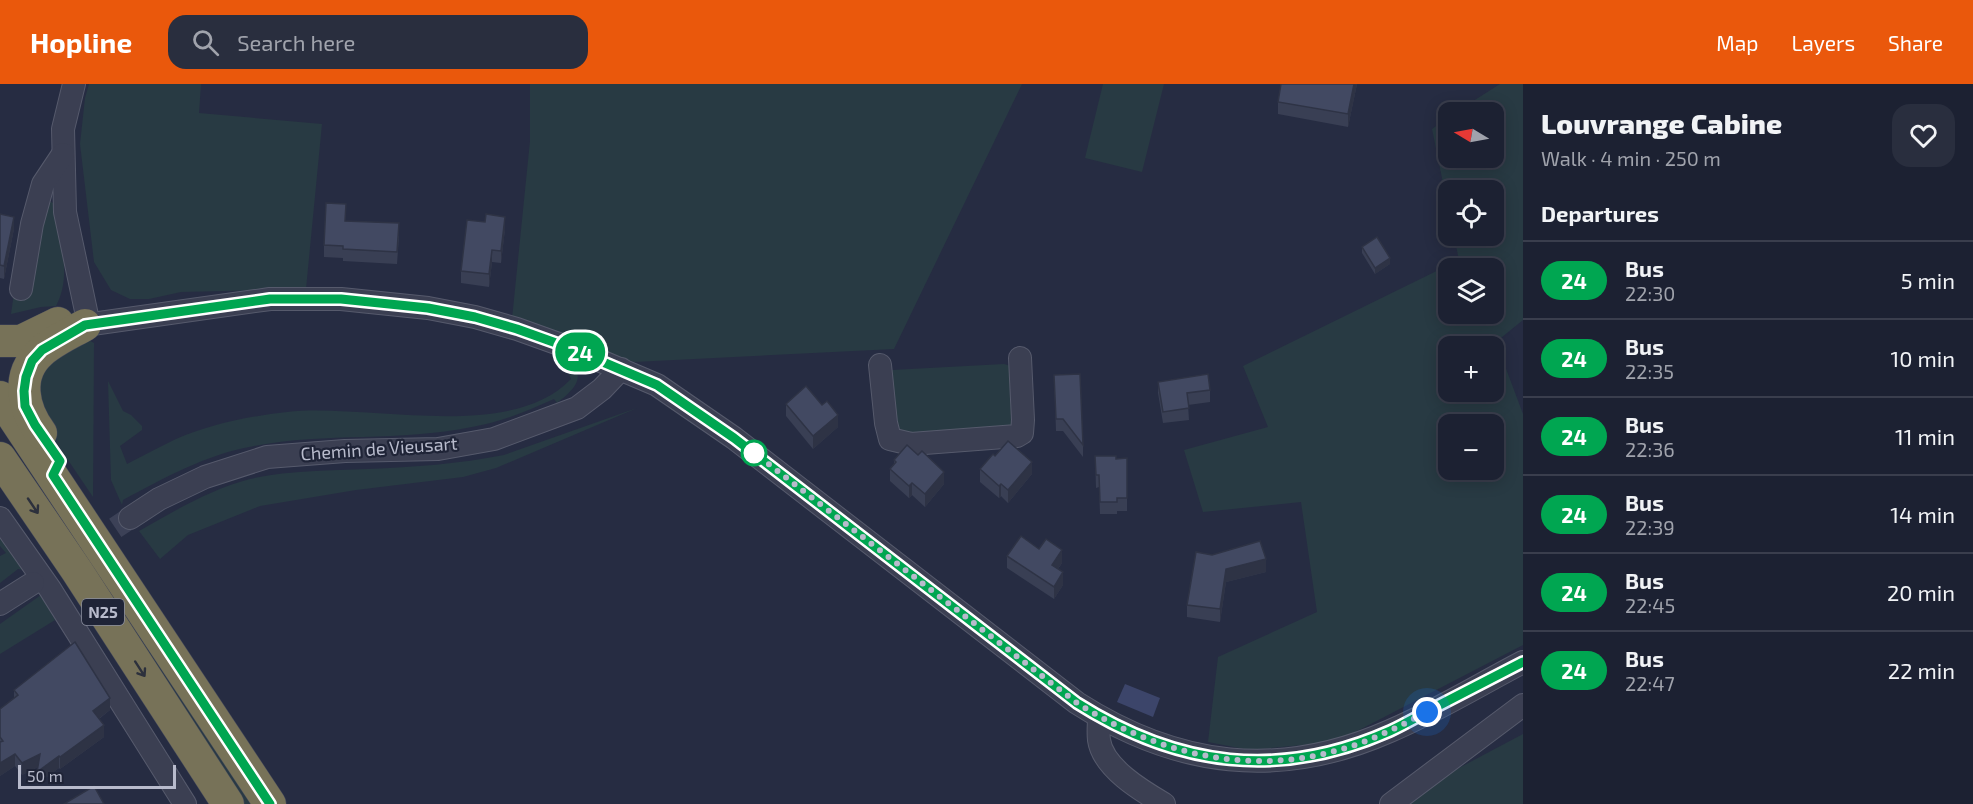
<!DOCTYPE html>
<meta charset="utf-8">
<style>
body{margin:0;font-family:"Exo 2",sans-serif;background:#292e3e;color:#f1f3f6;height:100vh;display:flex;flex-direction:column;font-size:22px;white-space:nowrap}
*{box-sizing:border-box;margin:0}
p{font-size:20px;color:#a0a3ac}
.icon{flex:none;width:33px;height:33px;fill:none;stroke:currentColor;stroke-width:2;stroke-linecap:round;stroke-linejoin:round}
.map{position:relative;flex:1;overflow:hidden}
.panel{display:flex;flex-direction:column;background:#1c2132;width:450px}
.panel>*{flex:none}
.badge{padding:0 12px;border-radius:20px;font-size:21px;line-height:39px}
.needle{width:39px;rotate:280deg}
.fabs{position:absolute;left:1438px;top:18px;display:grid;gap:12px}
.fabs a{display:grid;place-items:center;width:66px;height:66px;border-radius:12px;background:#1c2132;box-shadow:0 3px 15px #0003,0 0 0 2px #3a3e4d;font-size:30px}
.scale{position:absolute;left:18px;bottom:15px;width:158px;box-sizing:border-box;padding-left:6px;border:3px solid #b8bbcc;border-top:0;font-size:16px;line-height:21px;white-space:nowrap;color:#b8bbcc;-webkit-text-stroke:4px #1f2437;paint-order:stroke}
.you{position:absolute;width:30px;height:30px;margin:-15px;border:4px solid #fff;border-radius:50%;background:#1a73e8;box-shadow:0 0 0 9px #1a73e833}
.map>.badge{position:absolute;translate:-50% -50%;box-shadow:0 0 0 3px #fff}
h2{padding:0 18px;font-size:22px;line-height:54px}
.round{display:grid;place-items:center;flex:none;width:63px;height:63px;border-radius:18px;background:#292e3e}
.head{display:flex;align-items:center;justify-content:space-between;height:102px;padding:0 18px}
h1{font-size:28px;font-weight:800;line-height:45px}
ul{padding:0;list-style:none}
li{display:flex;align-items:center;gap:18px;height:78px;padding:0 18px;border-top:2px solid #3a3e4d}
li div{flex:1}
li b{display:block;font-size:22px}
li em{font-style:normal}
li .badge{min-width:66px;font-weight:700;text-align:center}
header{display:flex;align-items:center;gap:36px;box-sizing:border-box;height:84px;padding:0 30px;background:#ea580c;color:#fff}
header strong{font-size:28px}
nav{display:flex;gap:33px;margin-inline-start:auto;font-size:21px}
.search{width:420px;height:54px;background:#292e3e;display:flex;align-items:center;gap:15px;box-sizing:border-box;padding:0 21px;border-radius:18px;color:#a0a3ac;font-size:22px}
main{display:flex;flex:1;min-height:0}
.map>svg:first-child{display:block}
.green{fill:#283a43;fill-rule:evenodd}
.water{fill:#3c456a}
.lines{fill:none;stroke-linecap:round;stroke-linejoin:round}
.minor-tunnel{stroke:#3c4157;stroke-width:22;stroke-dasharray:22 11;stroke-linecap:butt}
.minor-casing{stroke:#565a6c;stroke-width:24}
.highway-casing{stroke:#424759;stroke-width:33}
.minor{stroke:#3b3f52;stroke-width:22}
.highway{stroke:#777258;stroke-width:32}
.wall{fill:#393f54}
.shaded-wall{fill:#2e3345}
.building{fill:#424962;stroke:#2e3345;stroke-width:1.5}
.oneway{stroke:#2c303c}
.line-casing{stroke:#fff;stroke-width:14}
.line{stroke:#00a651;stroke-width:9}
.walk{stroke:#b8bbcc;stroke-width:6;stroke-dasharray:0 10.8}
.stop-dot{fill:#fff;stroke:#00a651;stroke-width:3}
.labels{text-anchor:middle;stroke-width:4.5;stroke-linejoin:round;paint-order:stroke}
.shield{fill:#1f2437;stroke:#8a8e9f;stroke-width:1.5}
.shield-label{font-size:16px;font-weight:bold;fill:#b8bbcc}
.street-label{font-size:18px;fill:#b8bbcc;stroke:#1f2437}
</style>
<header>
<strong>Hopline</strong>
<div class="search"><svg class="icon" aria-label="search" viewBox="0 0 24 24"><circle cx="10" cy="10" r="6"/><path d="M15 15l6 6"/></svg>Search here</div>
<nav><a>Map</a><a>Layers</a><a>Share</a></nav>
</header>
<main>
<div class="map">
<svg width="1523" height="720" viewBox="0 0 1523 720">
<rect width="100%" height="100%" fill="#262c42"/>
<g class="green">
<polygon points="89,0 201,0 199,29 322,40 306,205 181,208 149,215 130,215 111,206 94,178 80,60 85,14"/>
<polygon points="530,0 1022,0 894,265 634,278 512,235 530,57"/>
<polygon points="1103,0 1164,0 1142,88 1085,74"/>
<path d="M1500,0H1523V236L1496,258L1523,330V561L1336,658L1249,666L1208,658L1218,573L1317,528L1301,418L1203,428L1184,366L1268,343L1243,282L1459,176L1454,152H1494V106H1449V128L1432,45L1449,33V74H1494V28H1456ZM1449,184H1494V230H1449ZM1449,262H1494V308H1449ZM1449,340H1494V386H1449Z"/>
<path d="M47,116L53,119C59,152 73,190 56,222L41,223L11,230L14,209Z"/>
<polygon points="85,254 94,259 93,413 41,336 39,283"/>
<path d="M561,271C565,275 572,279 575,284C585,298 566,312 557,319L554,315C527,327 501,338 472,343C400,358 326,348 254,362C207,370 164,394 123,416L122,421L111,396L108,297L123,327L131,331L142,342V346L120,362L127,380C143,372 159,363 176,355C211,340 250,332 287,328C368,319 510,359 571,295Z"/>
<polygon points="1004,280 1011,282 1017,341 909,353 894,345 892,286"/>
<path d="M637,324L496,384L463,393L356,406L260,422L188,451L160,475L139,447C174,427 211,405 250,395C289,386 329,387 368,385C414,383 459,380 504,371Z"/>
<polygon points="0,451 24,486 18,485 0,499 0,472 6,469 0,462"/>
<polygon points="90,470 256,720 244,720 82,476"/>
<polygon points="41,511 55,536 0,570 0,540"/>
<polygon points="1523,650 1523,720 1411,720 1410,710"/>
</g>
<polygon class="water" points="1125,600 1160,614 1153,633 1117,618"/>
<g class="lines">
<polyline class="minor-tunnel" points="33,499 130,434"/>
<g class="minor-casing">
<g id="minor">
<polyline points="74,0 63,45 65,128 89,241"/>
<polyline points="21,205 32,140 43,100 63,70"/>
<path d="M85,241L270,215H341L428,224L475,233L517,245L570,264L657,301L734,354L1077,619C1177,683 1279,696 1390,647C1435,628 1479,601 1523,578"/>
<polyline points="880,281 886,339 890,355 911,360 1017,352 1022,349 1023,336 1020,274"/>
<polyline points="0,434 50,505 185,720"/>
<polyline points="130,434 159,415 205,393 267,373 345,367 438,365 494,355 577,324 602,305 621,285"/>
<polyline points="0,520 33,499"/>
<path d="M1099,633C1099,640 1098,649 1099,656C1103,684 1142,707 1164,720"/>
<polyline points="1391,720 1523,621"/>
</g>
</g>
<g class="highway-casing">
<g id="highway">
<polyline points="0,257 21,257 58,239"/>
<polyline points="0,313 270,720"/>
<path d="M41,349C23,325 15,291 41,268C53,257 71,249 85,241"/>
<polyline points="0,374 77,487 228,720"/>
</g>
</g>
<use href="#minor" class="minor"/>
<use href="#highway" class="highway"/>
</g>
<g class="wall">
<polygon points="1281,0 1357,0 1348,43 1278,30 1278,18"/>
<polygon points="0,130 14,145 4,195 0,194"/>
<polygon points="346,137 399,152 397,180 343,177 343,174 324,173 324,161"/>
<polygon points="505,145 501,179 492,178 489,203 461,199 461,187"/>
<polygon points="1362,163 1390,180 1375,190 1362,169"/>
<polygon points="1054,291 1083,361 1083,373 1063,347 1056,347"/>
<polygon points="1158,298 1210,306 1210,318 1188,321 1189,336 1163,339 1158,309"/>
<polygon points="786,320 838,343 813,365 786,332"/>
<polygon points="995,372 1032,390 1008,419 1001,412 999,414 980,398 980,385"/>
<polygon points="1095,372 1116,375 1127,374 1127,427 1117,427 1117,430 1100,430 1099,403 1096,404"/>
<polygon points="894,376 944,400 925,423 912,411 909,414 890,397 890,385 894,380"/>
<polygon points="1039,465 1062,479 1058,485 1063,501 1054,515 1007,484 1007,472"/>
<polygon points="1196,468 1266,488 1226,498 1220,538 1187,533 1187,521"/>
<polygon points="14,606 110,626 99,635 104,653 60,685 59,684 37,700 38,683 22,691 15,682 0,692 0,625 14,615"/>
</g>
<g class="shaded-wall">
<polygon points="1354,0 1357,0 1348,43 1348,30"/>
<polygon points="14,133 14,145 4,195 4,182"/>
<polygon points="505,133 505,145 501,179 501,167"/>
<polygon points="492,166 492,178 489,203 489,190"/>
<polygon points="1390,174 1390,180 1375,190 1375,184"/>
<polygon points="838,331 838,343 813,365 813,352"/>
<polygon points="1032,378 1032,390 1008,419 1008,406"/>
<polygon points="944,388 944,400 925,423 925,410"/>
<polygon points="912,399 912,411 909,414 909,402"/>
<polygon points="1001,400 1001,412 999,414 999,402"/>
<polygon points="1062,466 1062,479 1052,493 1052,481"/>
<polygon points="1266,475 1266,488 1226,498 1220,538 1220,525 1226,485"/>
<polygon points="1063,488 1063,501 1054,515 1054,503"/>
<polygon points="110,614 110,626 93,639 93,627"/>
<polygon points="104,641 104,653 60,685 60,673"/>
<polygon points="15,670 15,682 0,692 0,679"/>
<polygon points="40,670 40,682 22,691 22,679"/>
<polygon points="59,672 59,684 37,700 37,688"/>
</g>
<g class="building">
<polygon points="1281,0 1354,0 1348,30 1278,18"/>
<polygon points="326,119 346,120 345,137 399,139 397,168 343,165 343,162 324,161"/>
<polygon points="0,130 14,133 4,182 0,181"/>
<polygon points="486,130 505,133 501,167 492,166 489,190 461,187 467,136 485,138"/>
<polygon points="1377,153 1390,174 1375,184 1362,163"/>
<polygon points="1080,290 1083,361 1063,335 1056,335 1054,291"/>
<polygon points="1208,290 1210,306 1187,309 1189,324 1163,328 1158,298"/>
<polygon points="806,302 822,321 827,317 838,331 813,352 786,320"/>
<polygon points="1008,357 1032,378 1008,406 1001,400 999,402 980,385 993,370 995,372"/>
<polygon points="907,361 918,371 922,367 944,388 925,410 912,399 909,402 890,385 896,378 894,376"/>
<polygon points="1095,372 1116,372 1116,375 1127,374 1127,414 1117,414 1117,418 1100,418 1099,391 1096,391"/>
<polygon points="1021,452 1039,465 1046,455 1062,466 1052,481 1063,488 1054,503 1007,472"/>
<polygon points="1260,457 1266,475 1226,485 1220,525 1187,521 1196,468 1212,471"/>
<polygon points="75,558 110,614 93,627 104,641 60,673 59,672 37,688 40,670 22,679 15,670 0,679 0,658 3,657 0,653 0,625 18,611 14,606"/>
<polygon points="94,702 104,720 64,720"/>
</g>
<defs><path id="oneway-shaft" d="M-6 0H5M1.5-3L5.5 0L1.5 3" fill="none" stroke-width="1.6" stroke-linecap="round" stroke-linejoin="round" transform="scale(1.5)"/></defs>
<g class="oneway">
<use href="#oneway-shaft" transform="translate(33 422) rotate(56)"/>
<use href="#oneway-shaft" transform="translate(140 585) rotate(57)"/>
</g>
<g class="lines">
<g class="line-casing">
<path id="line" d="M270,720L53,391L60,377L35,341L25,322L24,307L26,293L32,277L42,266L85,241L270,215H341L428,224L475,233L517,245L570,264L657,301L734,354L1077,619C1178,683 1279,696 1390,647C1403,641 1417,633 1430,626C1461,610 1492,594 1523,578"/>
</g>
<use href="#line" class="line"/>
<path class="walk" d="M754,369L753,368L1077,619C1154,668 1245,692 1335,667C1367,659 1398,643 1427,628"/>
</g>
<circle class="stop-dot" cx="754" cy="369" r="12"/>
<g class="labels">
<rect class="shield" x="82" y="515" width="42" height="26" rx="4.5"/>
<g class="shield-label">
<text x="103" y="534">N25</text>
</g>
<g class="street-label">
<text transform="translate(379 365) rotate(-4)" y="6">Chemin de Vieusart</text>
</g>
</g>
</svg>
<div class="fabs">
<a><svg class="needle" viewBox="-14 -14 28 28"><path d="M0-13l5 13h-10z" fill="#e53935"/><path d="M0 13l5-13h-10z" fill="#a0a3ac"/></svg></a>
<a><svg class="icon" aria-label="locate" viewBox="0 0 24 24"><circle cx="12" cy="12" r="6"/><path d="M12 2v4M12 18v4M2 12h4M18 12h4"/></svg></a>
<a><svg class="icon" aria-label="layers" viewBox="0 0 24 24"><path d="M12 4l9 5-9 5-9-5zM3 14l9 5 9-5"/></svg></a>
<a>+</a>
<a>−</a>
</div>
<div class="scale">50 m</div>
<div class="you" style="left:1427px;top:628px"></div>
<b class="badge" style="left:580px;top:268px;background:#00a651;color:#fff">24</b>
</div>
<section class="panel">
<div class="head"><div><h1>Louvrange Cabine</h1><p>Walk · 4 min · 250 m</p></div><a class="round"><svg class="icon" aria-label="heart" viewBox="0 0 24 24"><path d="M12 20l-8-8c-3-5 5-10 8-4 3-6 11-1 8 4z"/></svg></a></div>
<h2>Departures</h2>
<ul>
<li><span class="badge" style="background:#00a651;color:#fff">24</span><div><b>Bus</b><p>22:30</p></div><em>5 min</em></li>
<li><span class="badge" style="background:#00a651;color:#fff">24</span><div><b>Bus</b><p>22:35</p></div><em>10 min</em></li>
<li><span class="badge" style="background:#00a651;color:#fff">24</span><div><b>Bus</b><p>22:36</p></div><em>11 min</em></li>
<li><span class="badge" style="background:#00a651;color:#fff">24</span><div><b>Bus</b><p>22:39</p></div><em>14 min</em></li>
<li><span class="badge" style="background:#00a651;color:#fff">24</span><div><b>Bus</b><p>22:45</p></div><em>20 min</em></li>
<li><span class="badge" style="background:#00a651;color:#fff">24</span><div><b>Bus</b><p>22:47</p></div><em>22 min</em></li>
</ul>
</section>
</main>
